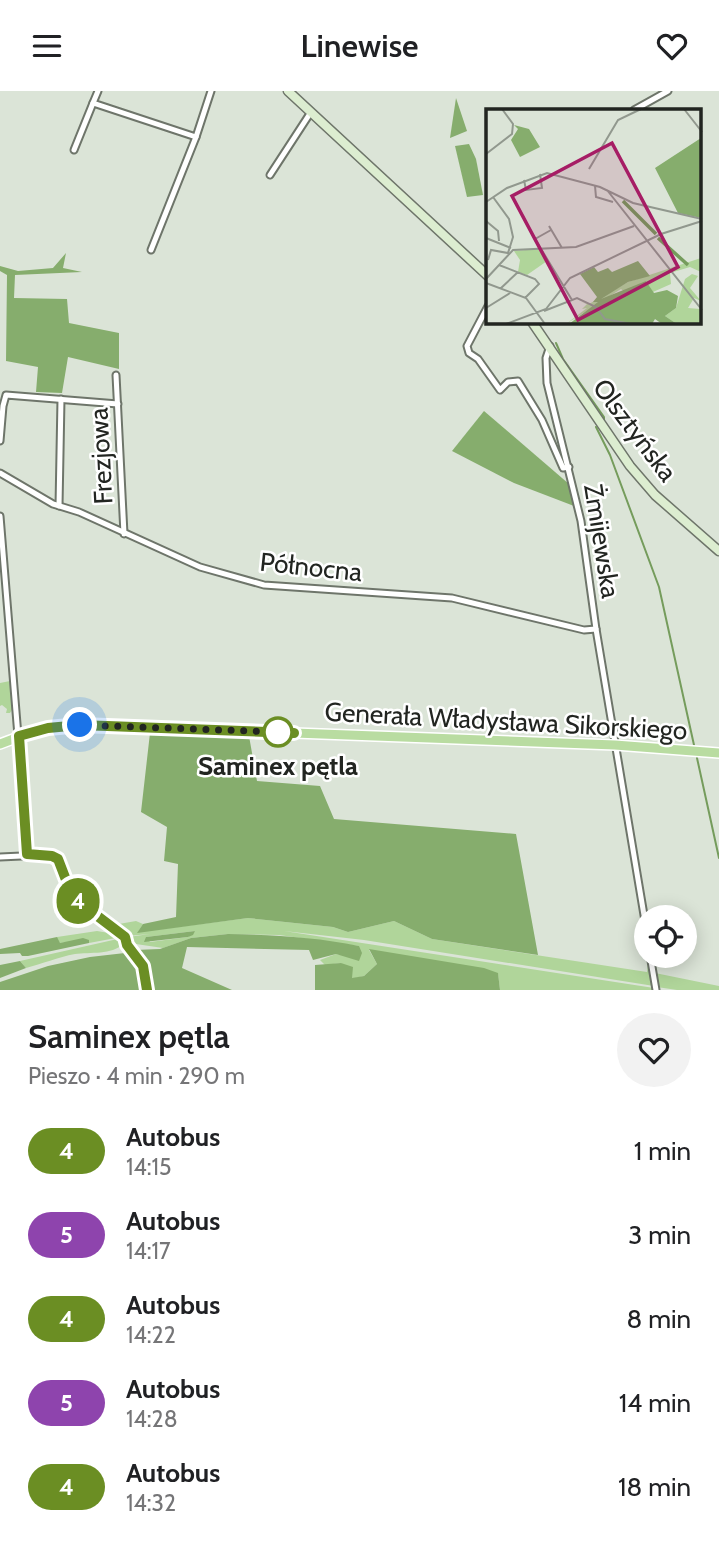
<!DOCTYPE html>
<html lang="pl">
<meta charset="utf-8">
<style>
body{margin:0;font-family:Cabin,sans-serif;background:#f2f2f2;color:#202124;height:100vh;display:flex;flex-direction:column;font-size:26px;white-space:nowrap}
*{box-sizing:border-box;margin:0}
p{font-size:23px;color:#757577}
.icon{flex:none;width:38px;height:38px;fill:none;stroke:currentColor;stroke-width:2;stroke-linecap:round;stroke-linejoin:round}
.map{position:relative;height:899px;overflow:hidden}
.sheet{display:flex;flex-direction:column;background:#fff;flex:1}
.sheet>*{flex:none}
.badge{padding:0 14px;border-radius:23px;font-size:24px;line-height:46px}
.controls{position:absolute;left:634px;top:814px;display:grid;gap:14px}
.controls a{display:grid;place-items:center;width:63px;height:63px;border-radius:50%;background:#fff;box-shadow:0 4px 18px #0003;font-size:35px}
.you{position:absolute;width:35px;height:35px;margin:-18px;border:5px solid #fff;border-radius:50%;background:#1a73e8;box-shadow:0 0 0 10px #1a73e833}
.map>.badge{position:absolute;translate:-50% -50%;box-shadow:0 0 0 4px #fff}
.round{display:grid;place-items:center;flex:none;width:74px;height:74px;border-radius:37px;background:#f2f2f2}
.overview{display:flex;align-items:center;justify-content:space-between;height:119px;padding:0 28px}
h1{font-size:33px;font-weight:600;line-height:52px}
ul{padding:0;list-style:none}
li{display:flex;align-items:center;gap:21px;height:84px;padding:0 28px}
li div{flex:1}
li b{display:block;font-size:26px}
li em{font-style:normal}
li .badge{min-width:77px;font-weight:700;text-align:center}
header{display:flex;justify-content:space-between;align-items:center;height:91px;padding:0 28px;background:#fff;font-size:32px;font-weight:600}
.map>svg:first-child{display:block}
.green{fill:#b0d59a;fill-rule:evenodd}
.forest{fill:#86ad6d}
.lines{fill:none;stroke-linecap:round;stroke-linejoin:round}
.stream{stroke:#759c5c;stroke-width:2}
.street-casing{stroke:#6e756a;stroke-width:9}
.secondary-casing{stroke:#6e756a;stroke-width:11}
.primary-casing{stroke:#fff;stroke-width:12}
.street{stroke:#fff;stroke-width:5}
.secondary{stroke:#dcedd0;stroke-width:8}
.primary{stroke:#b9dca1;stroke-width:9}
.line-casing{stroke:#fff;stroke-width:16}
.line{stroke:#6b8e23;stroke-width:10}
.walk{stroke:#222521;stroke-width:7;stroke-dasharray:0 12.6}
.stop-dot{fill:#fff;stroke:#6b8e23;stroke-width:3.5}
.labels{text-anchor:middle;stroke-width:5;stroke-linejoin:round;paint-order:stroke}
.street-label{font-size:26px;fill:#222521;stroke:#fff}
.stop-label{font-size:26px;font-weight:bold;fill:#222521;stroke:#fff}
.inset-river{fill:none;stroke:#759c5c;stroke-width:3.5}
.inset-road{fill:none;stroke:#91988e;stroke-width:2}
.view{fill:#a61d65;fill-opacity:0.15;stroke:#a61d65;stroke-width:3.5}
.inset-edge{fill:none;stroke:#222521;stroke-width:3.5}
</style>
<header><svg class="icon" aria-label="menu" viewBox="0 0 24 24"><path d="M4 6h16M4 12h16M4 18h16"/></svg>Linewise<svg class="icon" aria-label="heart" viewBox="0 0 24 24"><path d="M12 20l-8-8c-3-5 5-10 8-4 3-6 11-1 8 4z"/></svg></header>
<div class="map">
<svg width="719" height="899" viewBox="0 0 719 899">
<rect width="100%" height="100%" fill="#dbe4d7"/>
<g class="green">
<polygon points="10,590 13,617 10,622 6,622 7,618 2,614 0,615 0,592"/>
<path d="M248,827L333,836L348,841L394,830L432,848L647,881L648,872L654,895L364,849L284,840L654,897L655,899H500L498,883L369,859L377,873L364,885L352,888L341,872L325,874L320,869L336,863L352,866L359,855L279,844L228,843L191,847L163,857L129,852L128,846L150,843L127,845L113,834L136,830L143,833L138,841ZM195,840L188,846L150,851L146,846Z"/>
<polygon points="97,840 115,843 121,846 89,852 89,849 60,852 57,850 57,846"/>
<path d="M122,847L123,853C112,864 90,861 75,863C58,866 42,873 26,877L20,870Z"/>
<polygon points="655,882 719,895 719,899 677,899 657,896"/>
</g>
<g class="forest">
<polygon points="456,7 467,40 450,47"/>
<polygon points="469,53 476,68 483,104 467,106 455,55"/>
<polygon points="66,162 63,177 82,181 15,184 14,207 67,208 69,232 119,242 119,278 68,266 62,302 36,301 38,276 6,270 7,184 0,180 0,175 18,180 53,177"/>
<polygon points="484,320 569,393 574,415 514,392 452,360"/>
<polygon points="150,642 249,645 257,690 320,695 334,728 516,743 538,864 432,848 394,830 348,841 333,836 248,827 137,842 143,833 176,826 178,773 164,770 167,736 141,721"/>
<polygon points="195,840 193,844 188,846 144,851 146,846"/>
<path d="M228,843C272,844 316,846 359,855L362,862L359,870L336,863L313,869L309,859L187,856L182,877L232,899H0V891L48,875L90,866L125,862L135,859L160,858L191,847Z"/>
<polygon points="57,846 60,852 83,847 89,849 89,852 28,865 22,865 20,862 0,863 0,858"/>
<polygon points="369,858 484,877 498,882 500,899 315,899 315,874 341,872 353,876 352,887 364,885 377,873"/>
<polygon points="20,870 26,877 0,887 0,874"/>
</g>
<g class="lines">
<g class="stream">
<polyline points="556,252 563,268 604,326 604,330"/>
<polyline points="596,336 610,364 659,496 694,654"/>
<polyline points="697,667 719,767"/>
</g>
<g class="street-casing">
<g id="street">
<polyline points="98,0 93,12 196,46 211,0"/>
<polyline points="634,19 668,0"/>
<polyline points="74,59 93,12"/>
<polyline points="270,84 311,21"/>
<polyline points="151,159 196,46"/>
<polyline points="488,215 467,255 469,262 478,268 500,299 508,291 518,290 542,329 563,377 569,376"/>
<polyline points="550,255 546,267 547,292 581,430 596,538 646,836"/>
<polyline points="116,284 124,443"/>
<polyline points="0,350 3,315 6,304 118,313"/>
<polyline points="0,382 53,413 79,421 200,476 264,494 452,507 584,539 596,538"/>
<polyline points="59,415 61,308"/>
<polyline points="0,425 18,645"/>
<polyline points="0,766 43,764 58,768 71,802 79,811 125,846 127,854 143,875 147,899"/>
<polyline points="650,864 656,899"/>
</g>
</g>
<g class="secondary-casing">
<g id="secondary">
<polyline points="288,0 488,185"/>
<polyline points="532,231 630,375 655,404 719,460"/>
</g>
</g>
<g class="primary-casing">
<polyline id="primary" points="0,653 37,639 80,634 615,654 719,662"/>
</g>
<use href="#street" class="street"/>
<use href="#secondary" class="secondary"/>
<use href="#primary" class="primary"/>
</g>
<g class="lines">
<g class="line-casing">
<polyline id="line" points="147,899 143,875 127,854 125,846 79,811 71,802 58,768 52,765 27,763 19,645 48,637 80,634 294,642"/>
</g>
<use href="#line" class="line"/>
<polyline class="walk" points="80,634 278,641"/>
</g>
<circle class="stop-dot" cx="278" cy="641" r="14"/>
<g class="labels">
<g class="street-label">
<text transform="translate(635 339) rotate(53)" y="9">Olsztyńska</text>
<text transform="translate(101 365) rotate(-93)" y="9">Frezjowa</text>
<text transform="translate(602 450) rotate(81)" y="9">Żmijewska</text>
<text transform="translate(311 476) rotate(6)" y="9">Północna</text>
<text transform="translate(506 630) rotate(3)" y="9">Generała Władysława Sikorskiego</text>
</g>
<g class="stop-label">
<text x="278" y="684">Saminex pętla</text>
</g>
</g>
<g transform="translate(486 18)">
<rect width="215" height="215" fill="#dbe4d7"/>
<path d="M52,140L61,152L41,166L32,163L34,151L28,142ZM215,149V163L204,158L184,164L185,175L167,183L160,172L140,184L135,180L80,215L101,199L96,200L101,195L95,193L103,195L142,173ZM206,165L212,167L204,179L215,192L208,189L202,199L214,200L215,215H191L179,207L190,199L199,170Z" fill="#b0d59a"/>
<path d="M28,16L43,20L54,38L34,48L25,31L32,20ZM215,29V109L192,104L169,59ZM152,152L164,167L142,173L115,190L160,172L168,184L181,181L192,187L190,199L179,207L191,215H176L169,210L166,215H83L112,193H107L111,188L94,165L108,158L112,163L122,159L126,163Z" fill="#86ad6d"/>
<path class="inset-river" d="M137,92L170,125M172,129L202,156"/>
<path class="inset-road" d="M198,0L216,23M0,45L26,25L27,15L16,0M103,60L132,11L155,0M38,71L40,81L56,79L54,65M109,77L110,88L127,93M121,81L216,201M0,93L21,79L61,64L114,78L147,94L216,110M0,112L12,122L13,132M63,117L76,139M65,121L49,130L86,191M0,129L25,139M2,151L5,141L22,144L27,128L23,110L7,88M13,156L49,170L53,175L39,189M0,170L27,141L90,138L148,117M0,174L40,189L59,215M14,180L32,163M0,199L24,184M58,202L91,189L110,198L119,210L145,215M20,215L60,200L84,169L175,125L216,112"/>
<path class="view" d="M126,34L192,158L92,211L26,87Z"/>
<rect width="215" height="215" class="inset-edge"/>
</g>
</svg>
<div class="controls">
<a><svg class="icon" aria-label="locate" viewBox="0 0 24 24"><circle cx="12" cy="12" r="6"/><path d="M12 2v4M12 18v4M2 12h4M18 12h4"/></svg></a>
</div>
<div class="you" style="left:80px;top:634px"></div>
<b class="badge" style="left:78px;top:810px;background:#6b8e23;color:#fff">4</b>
</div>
<section class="sheet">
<div class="overview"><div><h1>Saminex pętla</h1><p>Pieszo · 4 min · 290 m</p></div><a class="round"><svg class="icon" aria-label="heart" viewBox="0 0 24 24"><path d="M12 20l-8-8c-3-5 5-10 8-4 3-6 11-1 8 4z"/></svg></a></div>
<ul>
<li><span class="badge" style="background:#6b8e23;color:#fff">4</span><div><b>Autobus</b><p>14:15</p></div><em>1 min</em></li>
<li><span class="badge" style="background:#8e44ad;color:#fff">5</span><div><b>Autobus</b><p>14:17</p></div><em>3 min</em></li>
<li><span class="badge" style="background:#6b8e23;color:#fff">4</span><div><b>Autobus</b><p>14:22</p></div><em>8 min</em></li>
<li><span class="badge" style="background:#8e44ad;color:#fff">5</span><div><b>Autobus</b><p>14:28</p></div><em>14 min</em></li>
<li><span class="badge" style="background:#6b8e23;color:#fff">4</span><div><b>Autobus</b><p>14:32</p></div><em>18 min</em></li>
</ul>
</section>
